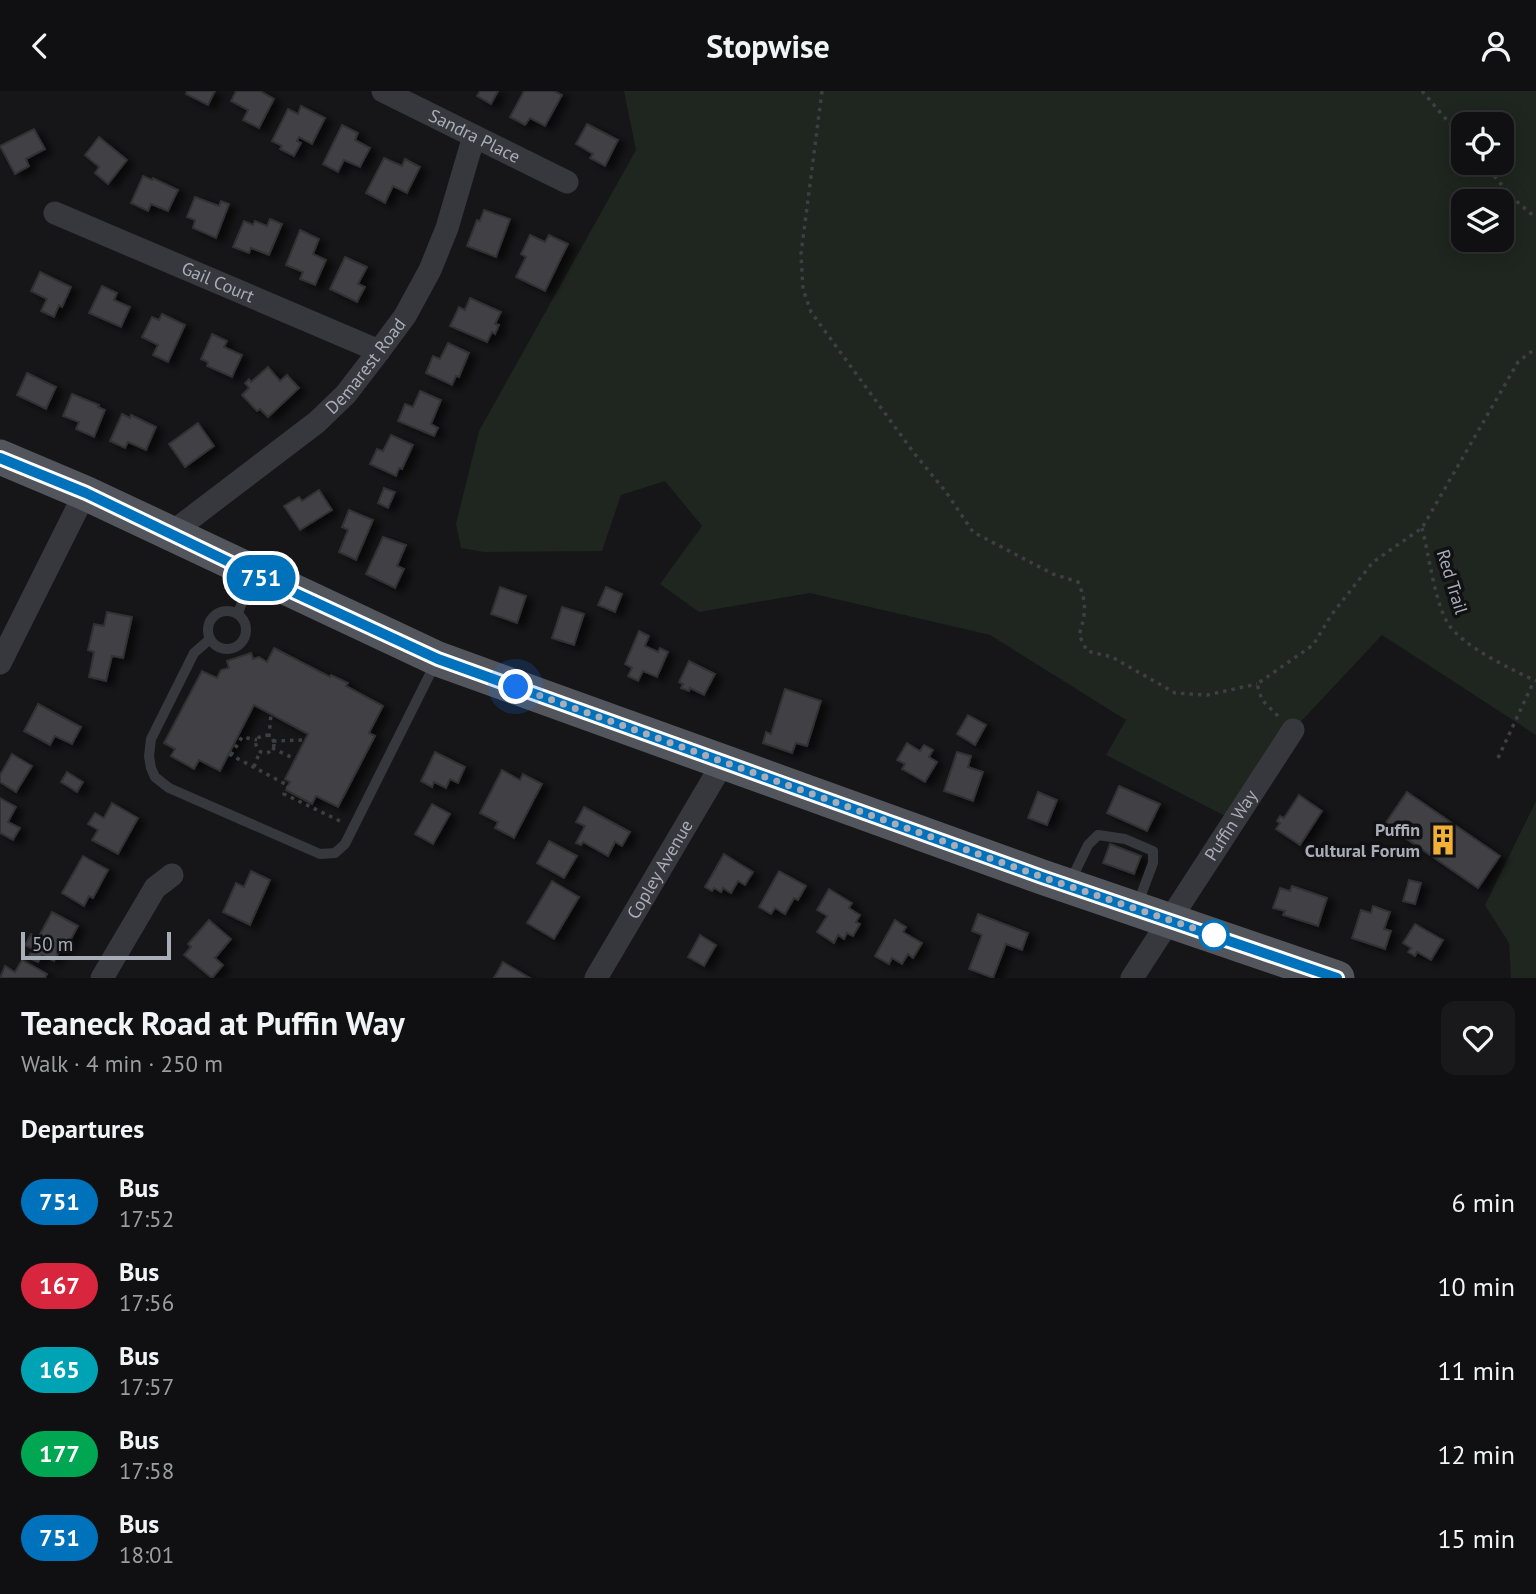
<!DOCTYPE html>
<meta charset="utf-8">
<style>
body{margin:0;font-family:"PT Sans",sans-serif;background:#19191b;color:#f1f3f6;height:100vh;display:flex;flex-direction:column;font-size:26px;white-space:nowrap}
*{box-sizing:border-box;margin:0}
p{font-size:23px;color:#9c9d9f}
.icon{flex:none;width:38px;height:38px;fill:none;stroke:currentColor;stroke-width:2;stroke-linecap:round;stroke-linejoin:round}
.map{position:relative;height:887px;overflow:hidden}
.drawer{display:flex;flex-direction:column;background:#101012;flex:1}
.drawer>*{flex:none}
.badge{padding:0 14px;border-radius:23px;font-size:24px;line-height:46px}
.fabs{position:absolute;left:1451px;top:21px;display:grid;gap:14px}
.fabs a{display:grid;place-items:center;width:63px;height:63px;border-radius:14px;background:#101012;box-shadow:0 4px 18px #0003,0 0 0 2px #303032;font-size:35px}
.scale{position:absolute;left:21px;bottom:18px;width:150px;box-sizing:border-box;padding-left:7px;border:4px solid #a8adb8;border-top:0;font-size:19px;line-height:24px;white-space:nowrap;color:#a8adb8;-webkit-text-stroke:5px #111113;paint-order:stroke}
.you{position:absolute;width:35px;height:35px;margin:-18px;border:5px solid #fff;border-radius:50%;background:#1a73e8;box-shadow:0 0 0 10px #1a73e833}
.map>.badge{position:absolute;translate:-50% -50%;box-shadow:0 0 0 4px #fff}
h2{padding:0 21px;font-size:26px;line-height:63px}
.round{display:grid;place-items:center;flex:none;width:74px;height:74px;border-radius:14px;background:#19191b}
.head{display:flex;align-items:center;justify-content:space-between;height:119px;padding:0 21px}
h1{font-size:33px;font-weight:700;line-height:52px}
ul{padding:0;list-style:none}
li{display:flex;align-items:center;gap:21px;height:84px;padding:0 21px}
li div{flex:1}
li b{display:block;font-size:26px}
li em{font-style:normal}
li .badge{min-width:77px;font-weight:700;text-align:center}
header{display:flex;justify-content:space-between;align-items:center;height:91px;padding:0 21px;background:#101012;font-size:32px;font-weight:700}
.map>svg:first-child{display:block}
.green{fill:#1e261f;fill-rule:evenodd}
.building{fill:#404145;stroke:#303034;stroke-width:2;filter:url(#shadow)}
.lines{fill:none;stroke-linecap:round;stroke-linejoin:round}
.path{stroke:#3d3f44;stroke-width:3.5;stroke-dasharray:3.5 5;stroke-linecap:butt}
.lane{stroke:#37383d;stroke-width:10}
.street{stroke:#37383d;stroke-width:23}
.primary{stroke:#53555c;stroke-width:35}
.line-casing{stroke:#fff;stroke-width:16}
.line{stroke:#0072bc;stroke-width:10}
.walk{stroke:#a8adb8;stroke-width:7;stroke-dasharray:0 12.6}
.stop-dot{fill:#fff;stroke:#0072bc;stroke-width:3.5}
.labels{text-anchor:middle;stroke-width:7;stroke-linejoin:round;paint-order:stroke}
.street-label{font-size:18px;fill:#a8adb8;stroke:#111113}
.poi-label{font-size:18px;font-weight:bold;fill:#a8adb8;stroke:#111113;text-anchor:end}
</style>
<header><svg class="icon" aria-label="back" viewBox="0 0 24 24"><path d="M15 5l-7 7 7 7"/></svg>Stopwise<svg class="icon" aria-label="person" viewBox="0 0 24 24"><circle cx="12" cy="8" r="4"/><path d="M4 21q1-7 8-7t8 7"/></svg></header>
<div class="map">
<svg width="1536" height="887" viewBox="0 0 1536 887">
<defs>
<filter id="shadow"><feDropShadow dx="7" dy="4" stdDeviation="3.5" flood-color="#0009"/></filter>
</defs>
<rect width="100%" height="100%" fill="#161618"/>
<g class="green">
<path d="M624,0H1536V644L1382,544L1293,639L1233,729L1106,664L1126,629L990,544L810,502L699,521L660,493L702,435L665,390L621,404L602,460L484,461L461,457L456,433L479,340L636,59ZM1463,33H1502V72H1463ZM1463,110H1502V149H1463Z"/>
<polygon points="1536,710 1536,887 1511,887 1509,852 1485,814"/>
</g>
<g class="building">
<polygon points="187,0 215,0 208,14 186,3"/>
<polygon points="236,0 260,0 274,8 259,37 243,29 248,19 231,10"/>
<polygon points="480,0 498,0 491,13 477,5"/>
<polygon points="524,0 554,0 562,4 545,35 530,27 525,34 510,26"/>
<polygon points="301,15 325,27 312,53 299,46 297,50 301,52 294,65 280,58 282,55 272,50 288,18 298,23"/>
<polygon points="587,33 618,49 605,75 590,67 593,63 576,53"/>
<polygon points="342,34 358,42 355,49 370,57 360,76 344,69 338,81 323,73"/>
<polygon points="34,38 45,58 26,68 29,75 15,83 0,55"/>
<polygon points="99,46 127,69 108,93 95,82 99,76 85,64"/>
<polygon points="384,67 402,75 405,68 420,76 407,102 393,95 385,112 366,102"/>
<polygon points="143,85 152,89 153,87 178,99 168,120 151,113 148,120 131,112"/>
<polygon points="195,106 219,115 221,110 229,113 216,147 193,137 195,129 187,126"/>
<polygon points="484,119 510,128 496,166 467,155 477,129 480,130"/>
<polygon points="270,128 282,133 269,164 251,157 249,162 233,156 244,130 253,134 255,130 267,135"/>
<polygon points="300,139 319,148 313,163 326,169 315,194 300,188 303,181 286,174"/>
<polygon points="530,144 545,151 549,144 568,153 545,200 516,186 526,166 521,163"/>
<polygon points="345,166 367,176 358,193 365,196 357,211 330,198"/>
<polygon points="40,181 71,196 62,216 59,214 54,226 41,220 47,208 31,200"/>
<polygon points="102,195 117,202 114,209 130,216 121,236 89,222"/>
<polygon points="470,207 501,221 495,233 499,234 495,243 492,241 487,251 450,235 459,216 465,219"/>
<polygon points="162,223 185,234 168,271 153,264 158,254 142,246 152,226 159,229"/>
<polygon points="212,243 227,250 224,256 242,264 232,286 207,275 208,271 201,268"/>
<polygon points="448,252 469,262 459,286 456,285 452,294 426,282 433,265 440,268"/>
<polygon points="268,276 280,290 287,284 299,297 268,326 260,318 257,320 242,304 249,297 245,292 249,288 251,291"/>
<polygon points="27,282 56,296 46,318 17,304"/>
<polygon points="420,300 441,309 431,333 438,337 434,345 398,330 405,313 413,316"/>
<polygon points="72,303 99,314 98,316 105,319 94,346 76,338 79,331 63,325"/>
<polygon points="122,323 130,327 131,324 156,336 146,359 128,351 125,357 110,350"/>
<polygon points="198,332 214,355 185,376 169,353"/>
<polygon points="391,344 413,354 402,378 399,377 396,385 370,373 377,358 383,360"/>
<polygon points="384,397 395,401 388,417 378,412"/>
<polygon points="319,399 332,419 300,439 284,415 299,406 302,410"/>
<polygon points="349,419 373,429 356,469 339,461 348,439 342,436"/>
<polygon points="383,446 406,454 397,475 404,478 395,497 366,483"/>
<polygon points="500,496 526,505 517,532 491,523"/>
<polygon points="606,496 622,503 615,521 598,514"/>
<polygon points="562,516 584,523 574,554 552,547"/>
<polygon points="107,521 132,526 123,567 112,565 106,590 89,586 94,561 88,559 94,533 104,535"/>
<polygon points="639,540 649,545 645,555 658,561 660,557 668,561 657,586 643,580 638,590 628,585 632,577 625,573"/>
<polygon points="274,557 330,586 331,584 348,592 346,595 383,615 369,642 375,645 338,716 316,705 312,713 286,699 290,691 285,688 308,643 254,614 220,680 199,669 194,678 171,665 175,658 164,652 202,580 217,587 221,579 229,577 227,570 251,562 253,568 259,566 267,571"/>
<polygon points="689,570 715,583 704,604 690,597 689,600 681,597 683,593 679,591"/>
<polygon points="785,598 821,610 807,655 796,652 792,662 763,652 766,641 771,643"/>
<polygon points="38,613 81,636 72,653 55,645 50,654 24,640"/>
<polygon points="968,624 986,634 975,654 957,643"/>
<polygon points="907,652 920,660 924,654 933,659 929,666 937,671 925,691 902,678 905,673 897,669"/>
<polygon points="435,661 465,676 458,692 450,688 446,697 434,691 432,696 421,690"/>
<polygon points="957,661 971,665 968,676 983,681 973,710 944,700"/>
<polygon points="12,663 32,675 16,701 0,691 0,684"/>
<polygon points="502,679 520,689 523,683 542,693 514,747 495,737 498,731 480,722"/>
<polygon points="67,681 83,691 77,701 61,691"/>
<polygon points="1119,695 1160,713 1147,740 1107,722"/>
<polygon points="1038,701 1057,709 1047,734 1028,727"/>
<polygon points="1407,701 1500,765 1478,797 1385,733"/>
<polygon points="1299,704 1322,720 1300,754 1276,738 1280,732 1277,730 1280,725 1284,727"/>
<polygon points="0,707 16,716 8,731 20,737 13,749 0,742"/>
<polygon points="112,712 138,727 118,763 92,749 98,739 88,733 95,722 104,727"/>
<polygon points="432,713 450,723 433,753 415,743"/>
<polygon points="584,716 630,741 622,755 615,751 608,765 583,751 581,754 576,752 585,735 576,731"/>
<polygon points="549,750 577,765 564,787 537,772"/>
<polygon points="1110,753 1141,765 1134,783 1103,772"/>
<polygon points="724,763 753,781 745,794 738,790 731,802 723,797 721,801 714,797 712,800 705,796"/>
<polygon points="83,765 108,779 93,807 89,805 84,815 62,802"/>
<polygon points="251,780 270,789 250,834 223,821 236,792 244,796"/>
<polygon points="779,780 806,795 798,809 794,807 785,823 775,817 771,823 759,816"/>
<polygon points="1409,789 1421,792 1415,813 1403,810"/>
<polygon points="552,790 579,806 554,848 527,832"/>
<polygon points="1292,795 1327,807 1318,835 1283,824 1285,820 1273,817 1280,797 1290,800"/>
<polygon points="829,798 852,812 849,817 860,824 856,831 860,833 853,845 847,842 844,848 838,844 834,852 817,841 827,825 817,819"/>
<polygon points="1373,815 1390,821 1384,838 1391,840 1385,858 1352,847 1361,819 1371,822"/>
<polygon points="52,821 78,835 64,861 60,859 54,870 42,864 38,871 28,866 33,858 25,854 31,843 38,847"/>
<polygon points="978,823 1028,842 1022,859 1006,853 993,887 969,878 982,844 972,840"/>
<polygon points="209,829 231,848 215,867 223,874 212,887 184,864 191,856 188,853"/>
<polygon points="895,829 906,836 903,841 922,852 913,867 908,863 902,873 892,867 889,873 875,865"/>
<polygon points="1415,833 1443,849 1431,869 1417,861 1415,865 1408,861 1411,857 1403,852"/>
<polygon points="700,844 716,854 704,875 688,866"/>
<polygon points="22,869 47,883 45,887 0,887 5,875 15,881"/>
<polygon points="503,871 530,887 494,887"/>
</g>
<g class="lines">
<g class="path">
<path d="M822,0L801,163L803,198L811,221L914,362L946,401L973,441L1053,483L1078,491C1087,511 1086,523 1079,544L1087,560L1112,566L1175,602L1207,604L1257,593"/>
<polyline points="1422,0 1463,48"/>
<polyline points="1483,72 1514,108 1536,127"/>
<path d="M1422,437C1429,464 1434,507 1447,531C1461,555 1511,578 1536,590"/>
<polyline points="1278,625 1262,609 1257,593 1313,554 1332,523 1373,471 1422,437 1518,271 1536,257"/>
<circle cx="265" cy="653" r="9"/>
<polyline points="269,646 271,623"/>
<polyline points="273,650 305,649"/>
<polyline points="272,657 295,668"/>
<polyline points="229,663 289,695 284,703 342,731"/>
<polyline points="231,664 242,646 257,649"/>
<polyline points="1498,667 1534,590"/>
<polyline points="254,676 260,660"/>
</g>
<g class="lane">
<circle cx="227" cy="539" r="19"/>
<polyline points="238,522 252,486"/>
<polyline points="210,548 194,562 151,648 149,665 151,677 155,686 169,697 320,763 335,762 345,753 436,571"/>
<polyline points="1071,789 1088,754 1098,744 1125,748 1153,760 1153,772 1138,812"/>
</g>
<g class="street">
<path id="s1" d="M383,0L567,91"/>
<path id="s2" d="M55,122L379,260"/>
<path id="s3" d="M170,443L317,331L346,303L379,260L405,225L430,179L447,137L474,45"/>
<polyline points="0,572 85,402"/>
<polyline points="102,887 155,797 172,784"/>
<path id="s4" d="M596,887L724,670"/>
<path id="s5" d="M1132,887L1293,639"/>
</g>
<polyline class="primary" points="0,366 85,402 438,568 1042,786 1337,887"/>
</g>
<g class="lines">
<g class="line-casing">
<polyline id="line" points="0,367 86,402 254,483 438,568 1042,786 1337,887"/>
</g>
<use href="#line" class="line"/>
<polyline class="walk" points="516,596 1042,786 1214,844"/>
</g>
<defs>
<g id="building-bare" transform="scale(2.415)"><path d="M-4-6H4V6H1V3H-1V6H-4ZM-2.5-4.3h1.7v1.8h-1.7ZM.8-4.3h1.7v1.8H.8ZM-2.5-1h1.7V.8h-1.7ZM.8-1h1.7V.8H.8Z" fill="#f2b134" stroke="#111113" stroke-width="2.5" paint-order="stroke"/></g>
</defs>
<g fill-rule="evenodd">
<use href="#building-bare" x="1443" y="749"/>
</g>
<circle class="stop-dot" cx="1214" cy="844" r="14"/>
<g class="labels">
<g class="street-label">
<text dy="6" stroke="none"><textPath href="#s1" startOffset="102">Sandra Place</textPath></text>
<text dy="6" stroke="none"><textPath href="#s2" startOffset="177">Gail Court</textPath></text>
<text dy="6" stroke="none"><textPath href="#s3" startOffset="259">Demarest Road</textPath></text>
<text transform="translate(1452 491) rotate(73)" y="6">Red Trail</text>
<text dy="6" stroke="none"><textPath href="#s5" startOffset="182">Puffin Way</textPath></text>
<text dy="6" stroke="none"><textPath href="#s4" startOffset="126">Copley Avenue</textPath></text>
</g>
<g class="poi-label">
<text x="1420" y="745">Puffin<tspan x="1420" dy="21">Cultural Forum</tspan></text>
</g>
</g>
</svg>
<div class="fabs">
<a><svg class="icon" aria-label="locate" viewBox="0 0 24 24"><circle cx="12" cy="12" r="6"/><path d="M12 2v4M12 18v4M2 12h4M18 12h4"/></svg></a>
<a><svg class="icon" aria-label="layers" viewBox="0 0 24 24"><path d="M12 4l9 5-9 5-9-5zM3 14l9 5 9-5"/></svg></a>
</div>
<div class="scale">50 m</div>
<div class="you" style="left:516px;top:596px"></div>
<b class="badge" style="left:261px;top:487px;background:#0072bc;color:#fff">751</b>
</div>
<section class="drawer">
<div class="head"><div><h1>Teaneck Road at Puffin Way</h1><p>Walk · 4 min · 250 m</p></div><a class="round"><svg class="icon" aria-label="heart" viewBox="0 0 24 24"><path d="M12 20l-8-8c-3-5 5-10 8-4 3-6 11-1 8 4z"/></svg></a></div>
<h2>Departures</h2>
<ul>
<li><span class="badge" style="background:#0072bc;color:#fff">751</span><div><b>Bus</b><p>17:52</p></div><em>6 min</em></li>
<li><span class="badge" style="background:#d7263d;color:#fff">167</span><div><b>Bus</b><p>17:56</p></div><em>10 min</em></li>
<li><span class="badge" style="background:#00a3b4;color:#fff">165</span><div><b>Bus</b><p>17:57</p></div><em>11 min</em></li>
<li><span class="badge" style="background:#00a651;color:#fff">177</span><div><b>Bus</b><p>17:58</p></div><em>12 min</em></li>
<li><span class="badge" style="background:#0072bc;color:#fff">751</span><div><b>Bus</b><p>18:01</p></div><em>15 min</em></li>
</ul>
</section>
